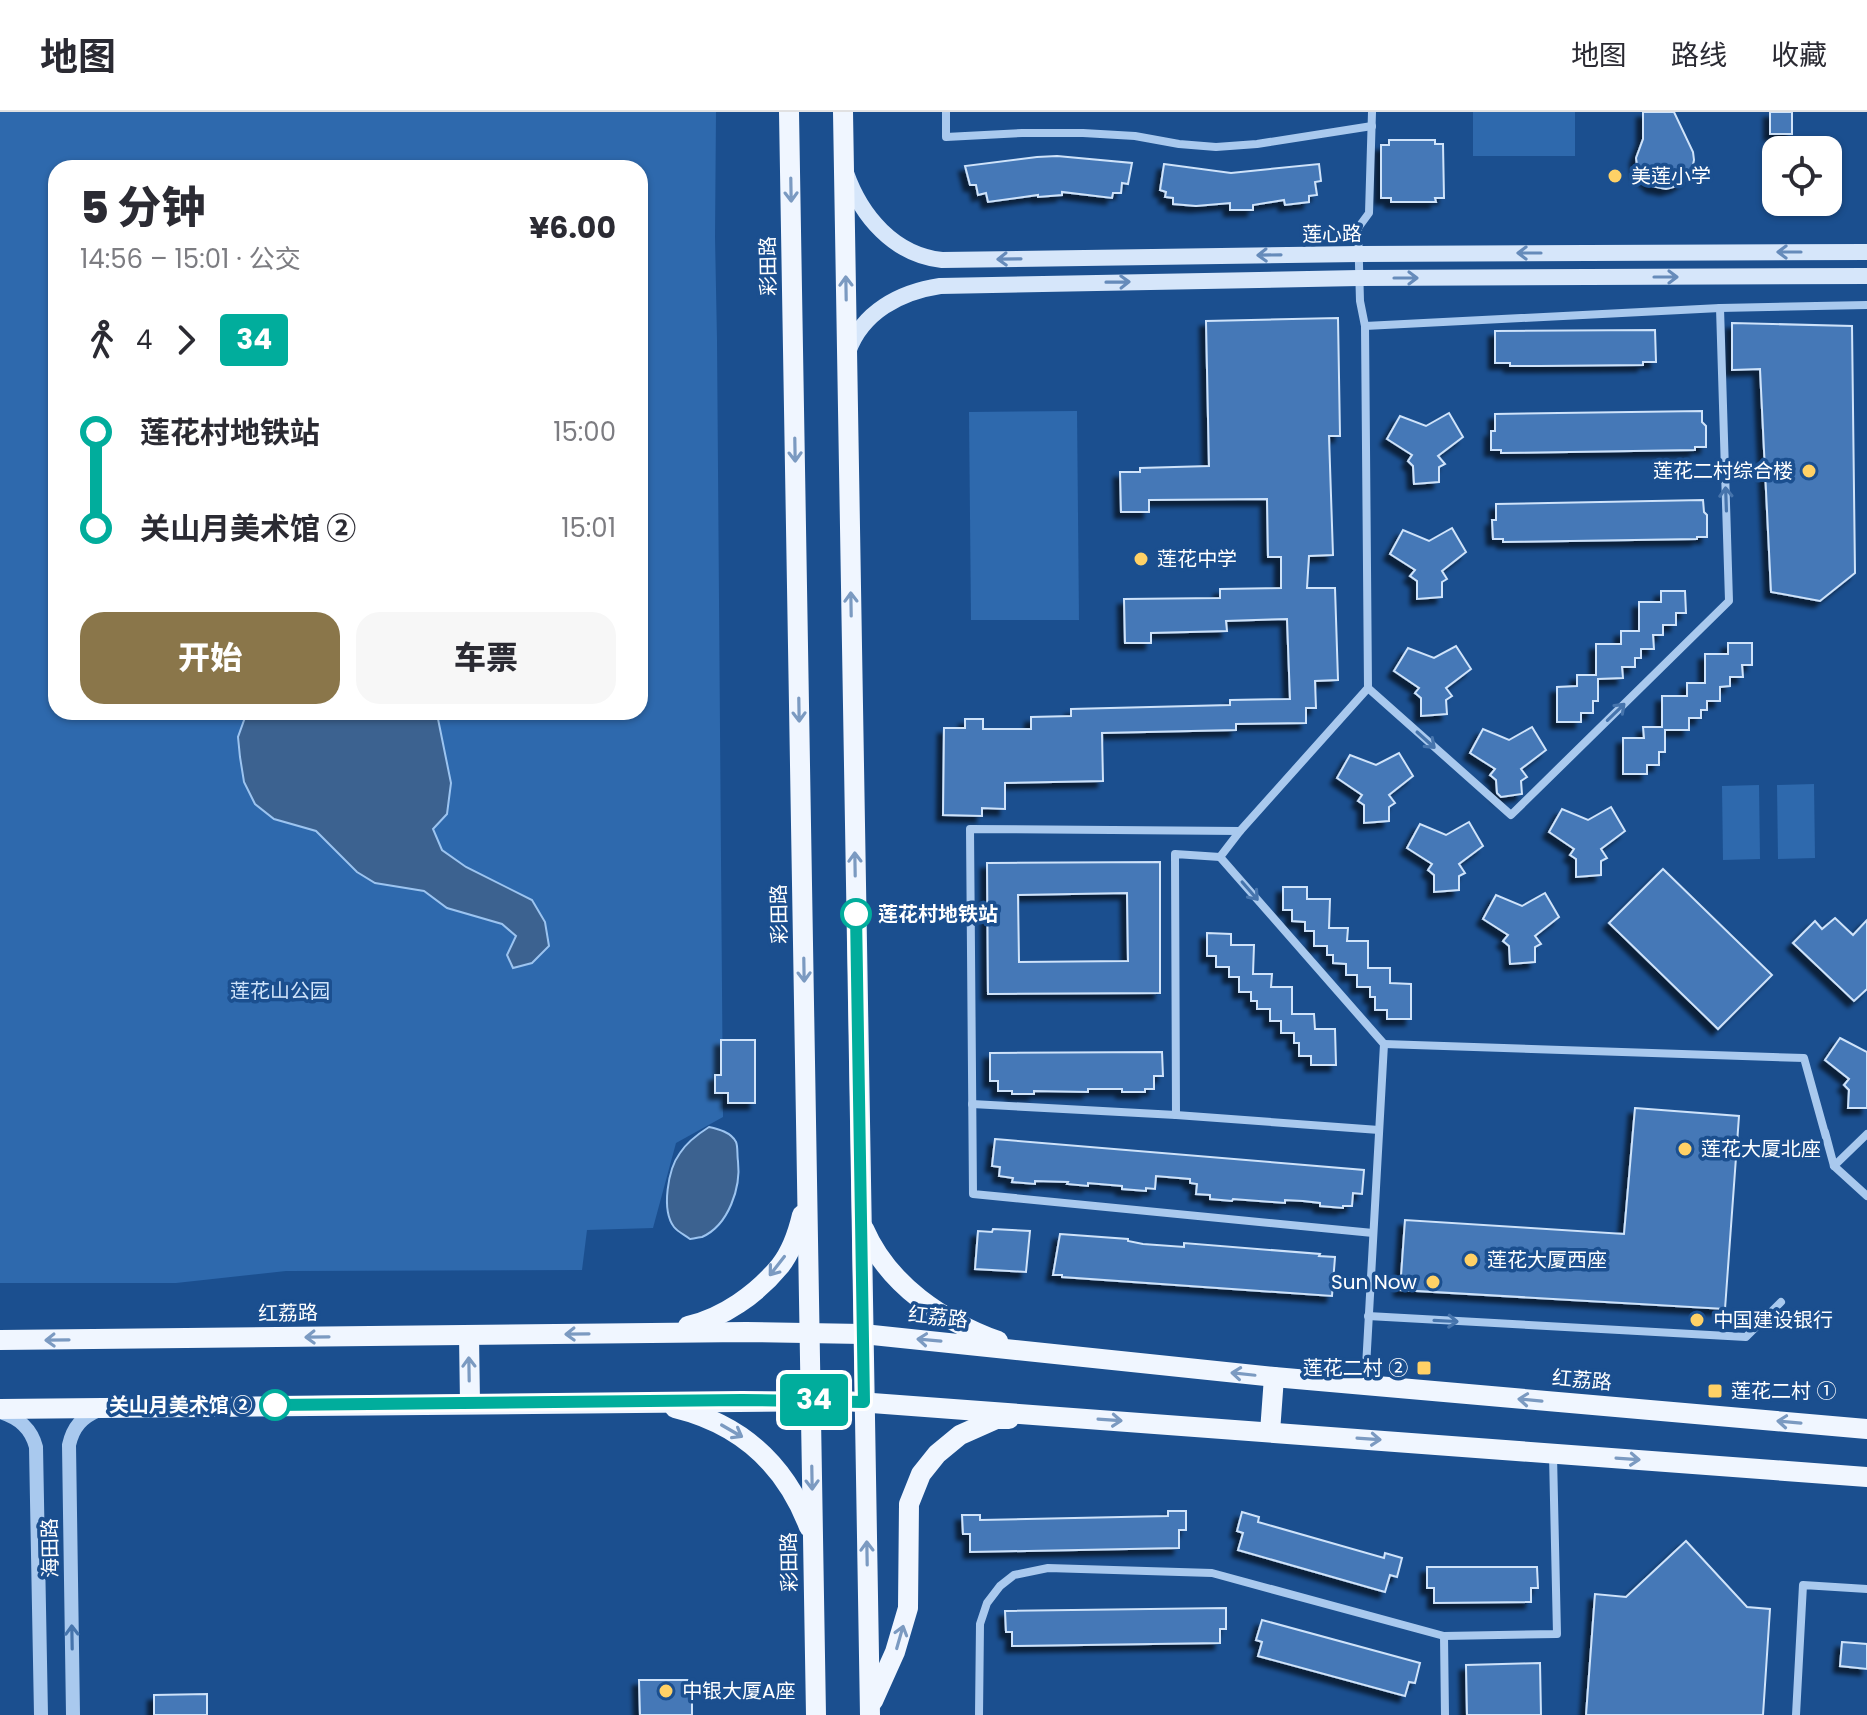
<!DOCTYPE html>
<html lang="zh">
<meta charset="utf-8">
<style>
body{margin:0;font-family:Poppins,"Noto Sans SC",sans-serif;background:#f7f7f7;color:#2b2b33;height:100vh;display:flex;flex-direction:column;font-size:30px;white-space:nowrap}
*{box-sizing:border-box;margin:0}
p{font-size:26px;color:#7c7c81}
.icon{flex:none;width:44px;height:44px;fill:none;stroke:currentColor;stroke-width:2;stroke-linecap:round;stroke-linejoin:round}
.map{position:relative;flex:1;overflow:hidden}
.drawer{position:absolute;left:48px;top:48px;width:600px;height:560px;display:flex;flex-direction:column;background:#fff;border-radius:24px;box-shadow:0 2px 6px #0004}
.drawer>*{flex:none}
.badge{padding:0 16px;border-radius:6px;font-size:28px;line-height:52px}
.fabs{position:absolute;left:1762px;top:24px;display:grid;gap:16px}
.fabs a{display:grid;place-items:center;width:80px;height:80px;border-radius:16px;background:#fff;box-shadow:0 2px 6px #0004;font-size:40px}
.map>.badge{position:absolute;translate:-50% -50%;box-shadow:0 0 0 4px #fff}
.legs{display:flex;align-items:center;gap:12px;height:88px;padding:0 32px;font-size:26px}
.legs p{margin-inline-start:auto}
.head{display:flex;align-items:center;justify-content:space-between;height:136px;padding:0 32px}
h1{font-size:44px;font-weight:800;line-height:60px}
.cta{display:flex;gap:16px;margin-top:auto;padding:16px 32px}
.cta a{flex:1;height:92px;border-radius:24px;background:#8a764a;color:#fff;font-size:32px;font-weight:800;line-height:92px;text-align:center}
.cta a+a{background:#f7f7f7;color:#2b2b33}
ul{padding:0 32px;list-style:none}
li{display:flex;align-items:center;gap:28px;height:96px;font-size:30px}
li i{display:grid;place-items:center;width:12px;height:100%;margin:0 10px;background:currentColor}
li i::after{content:'';width:20px;height:20px;margin:-10px;border:6px solid;border-radius:50%;background:#fff}
li p{margin-inline-start:auto}
li:first-child i{background:linear-gradient(#0000 50%,currentColor 0)}
li:last-child i{background:linear-gradient(currentColor 50%,#0000 0)}
header{display:flex;align-items:center;gap:48px;box-sizing:border-box;height:112px;padding:0 40px;background:#fff;border-bottom:2px solid #e1e1e2}
header strong{font-size:38px}
nav{display:flex;gap:44px;margin-inline-start:auto;font-size:28px}
.map>svg:first-child{display:block}
.green{fill:#2e69ad;fill-rule:evenodd}
.water{fill:#3c6290;stroke:#9cc4f0;stroke-width:2}
.building{fill:#4478b7;stroke:#cfe3fa;stroke-width:2;fill-rule:evenodd;filter:url(#shadow)}
.lines{fill:none;stroke-linecap:round;stroke-linejoin:round}
.minor{stroke:#a9c9ee;stroke-width:8}
.tertiary{stroke:#a9c9ee;stroke-width:14}
.secondary{stroke:#d6e6fa;stroke-width:16}
.primary{stroke:#f0f6ff;stroke-width:20}
.oneway{stroke:#7b9ac1}
.oneway2{stroke:#668bba}
.oneway3{stroke:#4674ac}
.line-1-casing{stroke:#fff;stroke-width:18}
.line-1{stroke:#01ad9c;stroke-width:12}
.poi-dot{fill:#ffd166;stroke:#1b4f8f;stroke-width:3}
.stop-1-dot{fill:#fff;stroke:#01ad9c;stroke-width:4}
.labels{text-anchor:middle;stroke-width:7;stroke-linejoin:round;paint-order:stroke}
.poi-label{font-size:20px;fill:#fff;stroke:#1b4f8f;text-anchor:start}
.street-label{font-size:20px;fill:#fff;stroke:#1b4f8f}
.stop-label{font-size:20px;font-weight:bold;fill:#fff;stroke:#1b4f8f;text-anchor:start}
.park-label{font-size:20px;fill:#cfe3fa;stroke:#1b4f8f}
</style>
<header>
<strong>地图</strong>
<nav><a>地图</a><a>路线</a><a>收藏</a></nav>
</header>
<div class="map">
<svg width="1867" height="1603" viewBox="0 0 1867 1603">
<defs>
<filter id="shadow"><feDropShadow dx="-6" dy="6" stdDeviation="2" flood-color="#0009"/></filter>
</defs>
<rect width="100%" height="100%" fill="#1b4f8f"/>
<g class="green">
<path d="M0,0H716L715,125L717,228L723,1005L676,1031L653,1116L587,1118L582,1158L286,1159L176,1171H0ZM56,56H640V600H56Z"/>
<rect x="1473" y="0" width="102" height="44"/>
<polygon points="1077,299 1079,508 971,508 969,300"/>
<polygon points="1814,672 1815,746 1778,747 1777,673"/>
<polygon points="1759,673 1760,747 1723,748 1722,674"/>
</g>
<g class="water">
<polygon points="247,600 433,600 437,602 451,671 447,702 433,717 442,738 466,755 532,788 545,810 549,834 532,851 513,856 507,843 516,824 502,812 447,796 424,779 375,771 357,760 316,719 274,707 255,692 244,670 240,645 238,625"/>
<path d="M709,1015C718,1017 731,1020 736,1030C738,1034 737,1044 738,1049C741,1075 729,1113 702,1125C701,1125 691,1127 690,1127C685,1123 678,1120 674,1115C661,1098 668,1057 680,1041C687,1030 698,1022 709,1015Z"/>
</g>
<g class="building">
<polygon points="1643,0 1674,0 1693,40 1694,48 1692,58 1687,67 1677,74 1666,77 1652,74 1638,60 1636,46 1643,27"/>
<rect x="1770" y="0" width="22" height="22"/>
<polygon points="1389,28 1435,28 1435,32 1443,32 1444,86 1435,86 1436,90 1391,90 1391,86 1381,86 1381,33 1389,33"/>
<polygon points="1057,44 1132,51 1128,72 1122,71 1121,81 1113,81 1112,86 1062,80 1062,83 1038,85 1038,83 988,90 986,81 978,83 976,73 970,73 965,54 1037,45"/>
<polygon points="1164,52 1231,61 1319,52 1321,69 1315,70 1317,83 1309,84 1309,90 1285,93 1284,88 1253,93 1253,98 1230,98 1230,91 1196,94 1173,92 1173,86 1165,85 1166,80 1160,78"/>
<polygon points="1338,206 1340,324 1329,324 1333,443 1309,444 1307,476 1335,476 1338,568 1315,569 1316,596 1306,596 1306,611 1236,612 1236,618 1102,621 1103,669 1005,671 1005,697 982,696 982,704 943,703 944,616 965,616 965,607 983,607 983,617 1031,617 1031,605 1071,604 1071,597 1230,593 1230,588 1290,587 1287,507 1226,509 1227,519 1151,521 1151,531 1125,531 1124,487 1220,486 1220,477 1281,476 1281,445 1268,445 1267,387 1149,388 1149,400 1121,400 1120,360 1140,360 1140,356 1209,354 1206,209"/>
<polygon points="1732,211 1852,214 1855,461 1820,489 1771,480 1760,257 1732,258"/>
<polygon points="1655,218 1656,250 1643,250 1643,253 1539,254 1510,254 1510,251 1495,251 1495,219"/>
<polygon points="1702,299 1702,310 1706,314 1706,335 1695,335 1695,338 1501,341 1501,338 1491,338 1491,319 1495,319 1495,302"/>
<polygon points="1449,301 1463,325 1438,344 1445,352 1439,355 1439,370 1414,372 1413,354 1408,349 1412,343 1387,327 1400,304 1426,314"/>
<polygon points="1703,388 1704,400 1707,403 1707,425 1697,425 1697,427 1503,430 1503,427 1493,427 1492,408 1496,408 1496,392"/>
<polygon points="1452,416 1466,440 1442,459 1447,467 1442,470 1442,485 1417,487 1417,469 1410,464 1415,458 1390,442 1403,418 1429,429"/>
<polygon points="1661,479 1685,479 1686,501 1676,501 1676,513 1663,513 1663,523 1653,523 1654,537 1641,537 1641,546 1635,546 1635,555 1622,555 1623,566 1598,567 1598,589 1593,589 1593,601 1581,601 1581,610 1557,610 1557,575 1577,574 1577,563 1596,563 1596,532 1621,532 1621,519 1639,519 1639,490 1661,490"/>
<polygon points="1728,531 1752,531 1752,553 1742,553 1743,565 1730,565 1730,574 1720,575 1720,589 1707,589 1707,598 1701,598 1701,606 1689,606 1689,618 1665,618 1665,640 1659,640 1659,653 1647,653 1647,662 1623,662 1623,626 1644,626 1643,615 1662,615 1662,584 1687,584 1687,571 1705,571 1705,542 1728,542"/>
<polygon points="1456,534 1471,557 1446,576 1452,584 1446,588 1447,602 1421,604 1421,586 1415,581 1419,576 1394,559 1408,536 1434,546"/>
<polygon points="1532,615 1546,638 1521,657 1527,665 1521,669 1522,682 1501,685 1497,681 1496,668 1490,663 1495,657 1470,641 1483,617 1509,628"/>
<polygon points="1399,641 1413,664 1389,683 1395,691 1389,695 1389,709 1364,711 1364,693 1358,689 1362,683 1337,666 1350,643 1376,653"/>
<polygon points="1611,695 1625,719 1601,737 1607,746 1601,749 1601,763 1576,765 1576,747 1570,743 1574,737 1549,720 1562,697 1588,708"/>
<polygon points="1469,710 1483,734 1459,752 1465,761 1459,764 1459,778 1434,780 1434,763 1428,758 1432,752 1407,736 1420,712 1446,723"/>
<path d="M1160,750V881L988,882L987,751ZM1127,781L1128,849L1019,850L1018,783Z"/>
<polygon points="1663,757 1772,863 1718,917 1609,811"/>
<polygon points="1283,775 1307,775 1307,787 1330,787 1329,816 1348,816 1347,829 1368,829 1368,856 1390,856 1390,871 1411,872 1411,907 1387,907 1387,898 1375,898 1375,885 1370,885 1370,875 1357,875 1357,863 1346,863 1346,852 1333,851 1333,843 1327,843 1327,834 1314,834 1314,819 1305,819 1305,810 1292,809 1292,798 1283,798"/>
<polygon points="1545,781 1559,805 1535,824 1541,832 1535,835 1535,850 1510,852 1509,834 1503,829 1508,823 1483,807 1496,783 1522,794"/>
<polygon points="1835,806 1853,823 1867,808 1867,877 1854,889 1793,831 1815,809 1822,817"/>
<polygon points="1207,821 1231,822 1231,833 1254,833 1253,862 1272,862 1271,875 1292,875 1292,902 1314,902 1315,917 1335,917 1336,953 1311,953 1311,944 1299,944 1299,931 1294,931 1294,921 1281,921 1281,909 1270,909 1270,897 1257,897 1257,889 1251,889 1251,880 1239,880 1239,865 1229,865 1229,855 1216,855 1216,844 1207,844"/>
<polygon points="1840,926 1867,940 1867,996 1848,996 1849,978 1844,973 1849,967 1825,948"/>
<polygon points="721,928 755,928 755,991 728,991 728,981 715,981 715,963 721,963"/>
<polygon points="1162,940 1163,964 1154,964 1154,977 1145,977 1145,980 1122,980 1122,977 1088,977 1088,980 1034,979 1034,982 1012,982 1012,979 998,979 998,969 990,969 990,941"/>
<polygon points="1635,996 1739,1004 1725,1197 1400,1178 1405,1108 1624,1122"/>
<polygon points="995,1027 1364,1058 1362,1082 1353,1081 1352,1094 1343,1094 1343,1096 1320,1094 1320,1091 1303,1089 1285,1088 1285,1091 1233,1087 1232,1089 1210,1087 1210,1083 1196,1082 1197,1072 1190,1071 1190,1067 1156,1064 1155,1077 1146,1076 1146,1079 1122,1077 1122,1074 1088,1071 1088,1074 1067,1072 1068,1070 1035,1069 1035,1072 1012,1070 1013,1066 999,1064 1000,1055 992,1054"/>
<polygon points="993,1117 1030,1119 1026,1160 975,1157 978,1119 992,1120"/>
<polygon points="1060,1122 1128,1127 1128,1129 1143,1132 1184,1135 1184,1131 1320,1142 1319,1144 1335,1145 1332,1184 1062,1165 1062,1163 1053,1163"/>
<polygon points="1168,1399 1186,1399 1186,1418 1179,1418 1179,1436 970,1440 970,1422 963,1422 962,1403 980,1403 980,1408 1168,1404"/>
<polygon points="1242,1400 1259,1405 1258,1410 1384,1446 1385,1441 1402,1446 1397,1465 1390,1463 1385,1480 1238,1438 1243,1421 1237,1419"/>
<polygon points="1686,1429 1747,1495 1770,1497 1763,1603 1586,1603 1595,1482 1626,1485"/>
<polygon points="1427,1455 1537,1455 1538,1476 1531,1476 1531,1490 1434,1491 1434,1476 1427,1476"/>
<polygon points="1226,1496 1226,1517 1220,1517 1220,1531 1012,1534 1012,1520 1006,1520 1005,1499"/>
<polygon points="1262,1508 1420,1551 1415,1571 1409,1570 1405,1584 1258,1544 1262,1530 1256,1528"/>
<polygon points="1842,1530 1867,1532 1867,1557 1840,1554"/>
<polygon points="1540,1551 1541,1603 1467,1603 1466,1553"/>
<polygon points="639,1568 692,1568 692,1603 640,1603"/>
<polygon points="207,1582 207,1603 154,1603 154,1583"/>
</g>
<g class="lines">
<g class="minor">
<polyline points="946,0 946,25 1022,21 1083,21 1135,24 1179,32 1216,35 1257,32 1372,14"/>
<polyline points="1372,0 1369,101 1358,116 1360,189 1365,214 1368,576 1240,719 970,717 973,1082 1373,1121"/>
<polyline points="1365,214 1720,196 1867,193"/>
<polyline points="1368,576 1511,703 1729,489 1720,196"/>
<polyline points="1240,719 1220,745 1384,932 1365,1273"/>
<polyline points="1384,932 1804,946 1834,1054 1825,1020"/>
<polyline points="972,992 1176,1003 1379,1018"/>
<polyline points="1176,1003 1175,742 1220,745"/>
<polyline points="1867,1022 1834,1054 1867,1084"/>
<polyline points="1368,1204 1746,1225 1781,1190"/>
<polyline points="1444,1524 1445,1603"/>
<polyline points="979,1603 980,1512 987,1491 1000,1474 1014,1463 1048,1456 1212,1461 1444,1524 1557,1522 1553,1343"/>
<polyline points="1796,1603 1803,1473 1867,1477"/>
</g>
<g class="tertiary">
<path d="M0,1300C19,1306 31,1316 36,1335L41,1603"/>
<path d="M73,1603L69,1333C73,1315 82,1305 99,1298"/>
</g>
<g class="secondary">
<path d="M846,61C861,104 894,143 942,148L1359,142L1867,140"/>
<path d="M848,240C862,200 900,180 940,174L1359,166L1867,164"/>
</g>
<g class="primary">
<polyline points="789,0 816,1603"/>
<polyline points="843,0 870,1603"/>
<path d="M864,1117C888,1173 943,1209 998,1229"/>
<path d="M688,1214C723,1206 757,1182 780,1154C791,1140 798,1120 802,1103"/>
<polyline points="469,1223 470,1291"/>
<polyline points="0,1228 746,1220 863,1222 1274,1265 1867,1317"/>
<path d="M675,1296C741,1312 785,1352 809,1415"/>
<polyline points="0,1297 845,1289 1867,1365"/>
<polyline points="1270,1320 1274,1265"/>
<polyline points="873,1589 895,1540 908,1496 909,1392 921,1362 937,1342 960,1323 996,1307 1009,1307"/>
</g>
</g>
<defs><path id="oneway-shaft" d="M-6 0H5M1.5-3L5.5 0L1.5 3" fill="none" stroke-width="1.6" stroke-linecap="round" stroke-linejoin="round" transform="scale(2)"/></defs>
<g class="oneway">
<use href="#oneway-shaft" transform="translate(791 78) rotate(89)"/>
<use href="#oneway-shaft" transform="translate(846 176) rotate(-91)"/>
<use href="#oneway-shaft" transform="translate(795 338) rotate(89)"/>
<use href="#oneway-shaft" transform="translate(851 492) rotate(-91)"/>
<use href="#oneway-shaft" transform="translate(799 598) rotate(89)"/>
<use href="#oneway-shaft" transform="translate(855 752) rotate(-91)"/>
<use href="#oneway-shaft" transform="translate(804 858) rotate(89)"/>
<use href="#oneway-shaft" transform="translate(777 1154) rotate(128)"/>
<use href="#oneway-shaft" transform="translate(577 1222) rotate(179)"/>
<use href="#oneway-shaft" transform="translate(317 1225) rotate(179)"/>
<use href="#oneway-shaft" transform="translate(57 1228) rotate(179)"/>
<use href="#oneway-shaft" transform="translate(929 1228) rotate(-175)"/>
<use href="#oneway-shaft" transform="translate(469 1257) rotate(-91)"/>
<use href="#oneway-shaft" transform="translate(1243 1262) rotate(-174)"/>
<use href="#oneway-shaft" transform="translate(1530 1288) rotate(-175)"/>
<use href="#oneway-shaft" transform="translate(1110 1308) rotate(4)"/>
<use href="#oneway-shaft" transform="translate(1789 1310) rotate(-175)"/>
<use href="#oneway-shaft" transform="translate(732 1319) rotate(30)"/>
<use href="#oneway-shaft" transform="translate(1369 1327) rotate(4)"/>
<use href="#oneway-shaft" transform="translate(1628 1347) rotate(4)"/>
<use href="#oneway-shaft" transform="translate(812 1366) rotate(89)"/>
<use href="#oneway-shaft" transform="translate(867 1441) rotate(-91)"/>
<use href="#oneway-shaft" transform="translate(900 1525) rotate(-74)"/>
</g>
<g class="oneway2">
<use href="#oneway-shaft" transform="translate(1789 140) rotate(180)"/>
<use href="#oneway-shaft" transform="translate(1529 141) rotate(180)"/>
<use href="#oneway-shaft" transform="translate(1269 143) rotate(179)"/>
<use href="#oneway-shaft" transform="translate(1009 147) rotate(179)"/>
<use href="#oneway-shaft" transform="translate(1666 165)"/>
<use href="#oneway-shaft" transform="translate(1406 166)"/>
<use href="#oneway-shaft" transform="translate(1118 170) rotate(-1)"/>
</g>
<g class="oneway3">
<use href="#oneway-shaft" transform="translate(1726 387) rotate(-92)"/>
<use href="#oneway-shaft" transform="translate(1616 600) rotate(-44)"/>
<use href="#oneway-shaft" transform="translate(1426 628) rotate(42)"/>
<use href="#oneway-shaft" transform="translate(1250 779) rotate(49)"/>
<use href="#oneway-shaft" transform="translate(1446 1209) rotate(3)"/>
<use href="#oneway-shaft" transform="translate(72 1525) rotate(-91)"/>
</g>
<g class="lines">
<g class="line-1-casing">
<polyline id="line-1" points="275,1293 742,1288 864,1290 856,802"/>
</g>
<use href="#line-1" class="line-1"/>
</g>
<g class="poi-dot">
<circle cx="1615" cy="64" r="8"/>
<circle cx="1809" cy="359" r="8"/>
<circle cx="1141" cy="447" r="8"/>
<circle cx="1685" cy="1037" r="8"/>
<circle cx="1471" cy="1148" r="8"/>
<circle cx="1433" cy="1170" r="8"/>
<circle cx="1697" cy="1208" r="8"/>
<rect x="1416" y="1248" width="16" height="16" rx="4"/>
<rect x="1707" y="1271" width="16" height="16" rx="4"/>
<circle cx="666" cy="1579" r="8"/>
</g>
<g class="stop-1-dot">
<circle cx="856" cy="802" r="14"/>
<circle cx="275" cy="1293" r="14"/>
</g>
<g class="labels">
<g class="poi-label">
<text x="1631" y="71">美莲小学</text>
<text x="1793" y="366" text-anchor="end">莲花二村综合楼</text>
<text x="1157" y="454">莲花中学</text>
<text x="1701" y="1044">莲花大厦北座</text>
<text x="1487" y="1155">莲花大厦西座</text>
<text x="1417" y="1177" text-anchor="end">Sun Now</text>
<text x="1713" y="1215">中国建设银行</text>
<text x="1408" y="1263" text-anchor="end">莲花二村 ②</text>
<text x="1731" y="1286">莲花二村 ①</text>
<text x="682" y="1586">中银大厦A座</text>
</g>
<g class="street-label">
<text transform="translate(1332 122) rotate(-1)" y="7">莲心路</text>
<text transform="translate(768 154) rotate(-91)" y="7">彩田路</text>
<text transform="translate(779 802) rotate(-91)" y="7">彩田路</text>
<text transform="translate(288 1201) rotate(-1)" y="7">红荔路</text>
<text transform="translate(938 1205) rotate(6)" y="7">红荔路</text>
<text transform="translate(1582 1268) rotate(5)" y="7">红荔路</text>
<text transform="translate(50 1436) rotate(-91)" y="7">海田路</text>
<text transform="translate(789 1450) rotate(-91)" y="7">彩田路</text>
</g>
<g class="stop-label">
<text x="878" y="809">莲花村地铁站</text>
<text x="253" y="1300" text-anchor="end">关山月美术馆 ②</text>
</g>
<g class="park-label">
<text x="280" y="886">莲花山公园</text>
</g>
</g>
</svg>
<div class="fabs">
<a><svg class="icon" aria-label="locate" viewBox="0 0 24 24"><circle cx="12" cy="12" r="6"/><path d="M12 2v4M12 18v4M2 12h4M18 12h4"/></svg></a>
</div>
<b class="badge" style="left:814px;top:1288px;background:#01ad9c;color:#fff">34</b>
<section class="drawer">
<div class="head"><div><h1>5 分钟</h1><p>14:56 – 15:01 · 公交</p></div><b>¥6.00</b></div>
<div class="legs"><svg class="icon" aria-label="walk" viewBox="0 0 24 24"><circle cx="13" cy="4" r="2"/><path d="M13 8l-2 6 4 7M11 14l-3 7M7 12l3-4h3l4 4"/></svg>4<svg class="icon" aria-label="forward" viewBox="0 0 24 24"><path d="M9 5l7 7-7 7"/></svg><b class="badge" style="background:#01ad9c;color:#fff">34</b></div>
<ul>
<li><i style="color:#01ad9c"></i><b>莲花村地铁站</b><p>15:00</p></li>
<li><i style="color:#01ad9c"></i><b>关山月美术馆 ②</b><p>15:01</p></li>
</ul>
<div class="cta"><a>开始</a><a>车票</a></div>
</section>
</div>
